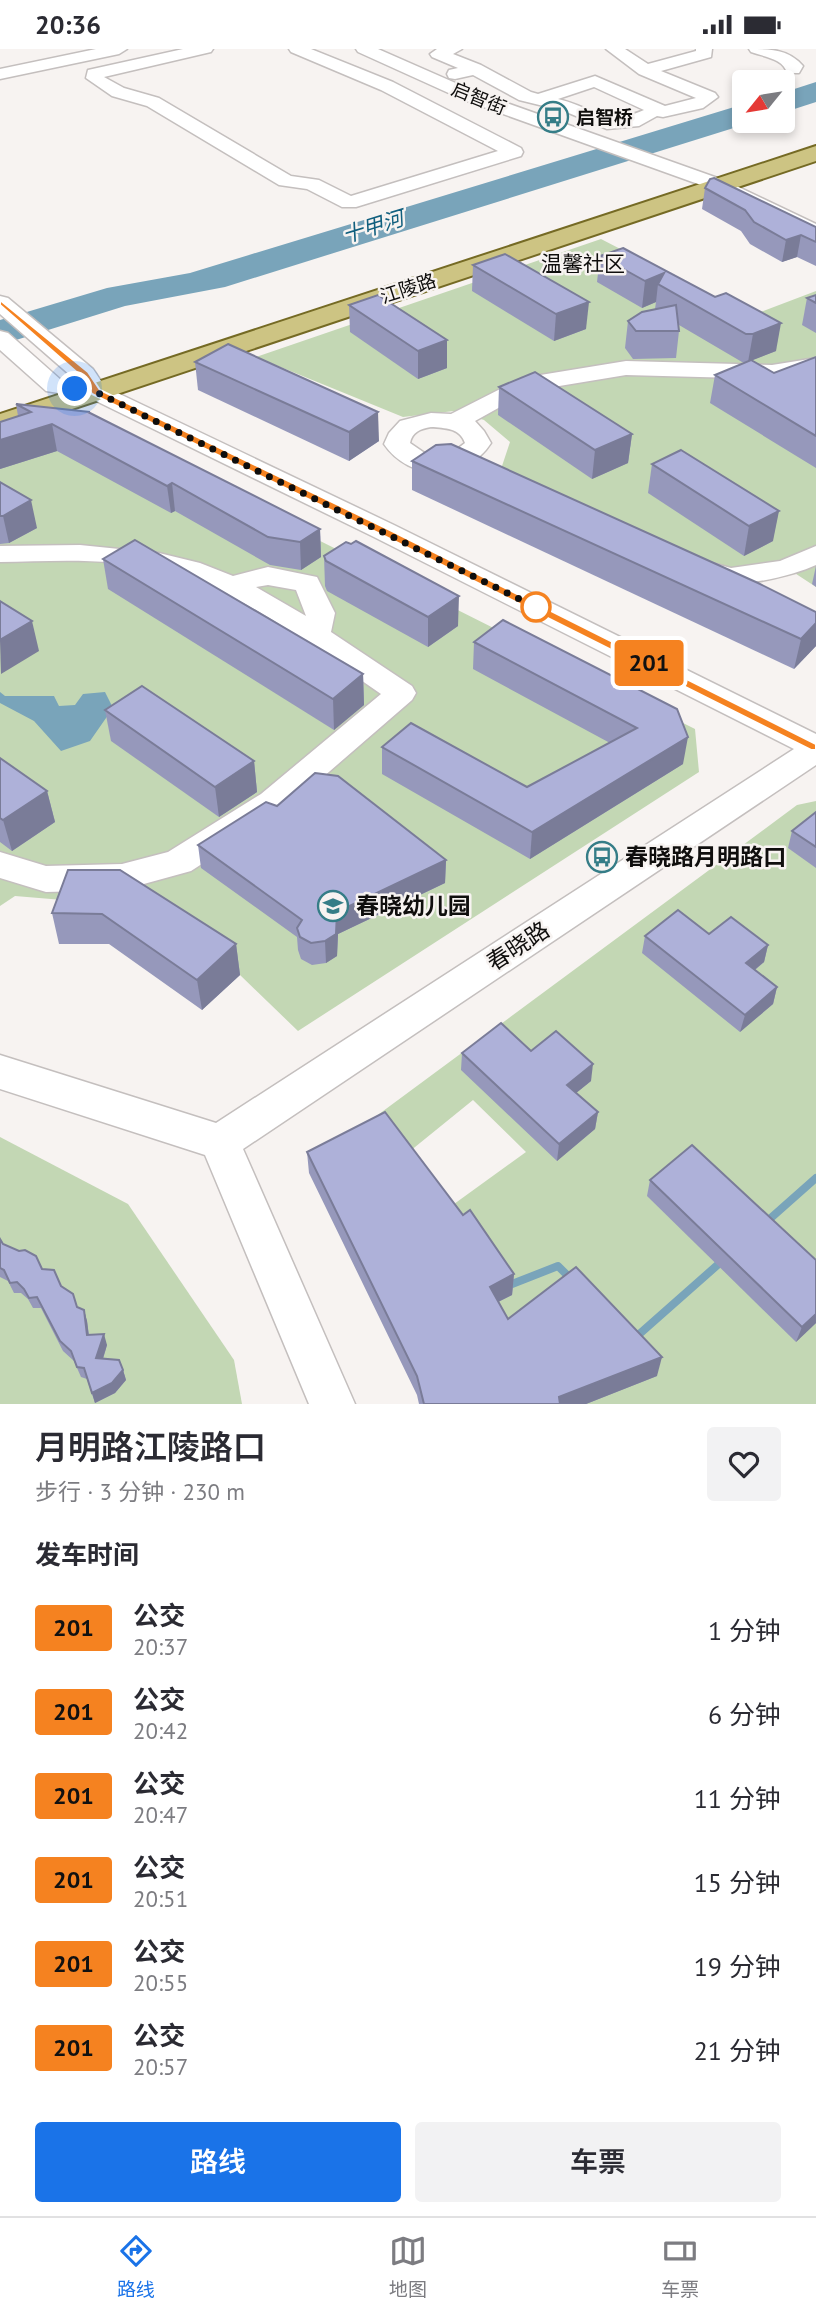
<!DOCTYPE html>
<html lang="zh">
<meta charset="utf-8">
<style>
body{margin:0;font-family:"PT Sans","Noto Sans SC",sans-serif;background:#f2f2f3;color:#2b2b33;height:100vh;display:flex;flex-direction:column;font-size:26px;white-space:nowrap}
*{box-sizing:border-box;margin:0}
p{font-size:23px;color:#7c7c81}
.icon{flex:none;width:38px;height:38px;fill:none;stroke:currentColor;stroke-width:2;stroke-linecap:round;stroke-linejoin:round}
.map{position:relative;height:1355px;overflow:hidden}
.details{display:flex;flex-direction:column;background:#fff;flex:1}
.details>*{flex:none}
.badge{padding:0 14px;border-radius:5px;font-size:24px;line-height:46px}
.needle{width:46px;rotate:240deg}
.controls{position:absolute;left:732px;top:21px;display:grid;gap:14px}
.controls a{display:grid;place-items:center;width:63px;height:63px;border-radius:7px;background:#fff;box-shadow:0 4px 10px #0003;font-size:35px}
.you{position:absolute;width:35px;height:35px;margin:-18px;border:5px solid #fff;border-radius:50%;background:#1a73e8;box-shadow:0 0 0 10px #1a73e833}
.map>.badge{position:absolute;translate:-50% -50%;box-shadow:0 0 0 4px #fff}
h2{padding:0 35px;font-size:26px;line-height:63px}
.round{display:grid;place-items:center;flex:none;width:74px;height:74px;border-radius:7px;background:#f2f2f3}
.summary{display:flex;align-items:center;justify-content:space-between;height:119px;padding:0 35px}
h1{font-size:33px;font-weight:600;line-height:52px}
.action{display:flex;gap:14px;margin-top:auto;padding:14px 35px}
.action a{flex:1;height:80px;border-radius:7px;background:#1a73e8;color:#fff;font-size:28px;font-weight:600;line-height:80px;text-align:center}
.action a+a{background:#f2f2f3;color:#2b2b33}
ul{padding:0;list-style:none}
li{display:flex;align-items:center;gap:21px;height:84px;padding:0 35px}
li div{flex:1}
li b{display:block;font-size:26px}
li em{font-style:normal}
li .badge{min-width:77px;font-weight:700;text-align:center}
.status{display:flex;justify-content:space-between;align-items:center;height:49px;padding:0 35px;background:#fff;direction:ltr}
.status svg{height:19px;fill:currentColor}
.tab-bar{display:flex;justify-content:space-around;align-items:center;height:98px;border-top:2px solid #e1e1e2;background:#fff;font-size:19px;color:#7c7c81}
.tab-bar a{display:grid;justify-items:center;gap:4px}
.tab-bar .active{color:#1a73e8}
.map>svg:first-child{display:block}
.green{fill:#c3d7b4}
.water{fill:#79a4ba}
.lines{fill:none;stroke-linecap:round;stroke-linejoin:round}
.stream{stroke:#79a4ba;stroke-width:8}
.minor-casing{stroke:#c4bfbe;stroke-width:3}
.major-casing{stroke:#756a24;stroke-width:4}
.minor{fill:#fff;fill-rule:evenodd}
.major{fill:#cdc483;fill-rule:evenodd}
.wall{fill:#9698bb}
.shaded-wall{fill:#7a7c98}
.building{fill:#aeb1d9;stroke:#7a7c98;stroke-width:2}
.line{fill:#f58220;stroke:#fff;stroke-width:2}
.walk{stroke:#0f0e0d;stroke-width:7;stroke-dasharray:0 12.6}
.stop-dot{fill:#fff;stroke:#f58220;stroke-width:3.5}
.labels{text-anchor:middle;stroke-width:5;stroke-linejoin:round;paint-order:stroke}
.far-street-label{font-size:19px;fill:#0f0e0d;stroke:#f7f3f1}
.far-poi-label{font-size:19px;font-weight:bold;fill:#0f0e0d;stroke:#f7f3f1;text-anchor:start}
.far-water-label{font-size:21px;font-style:italic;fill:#115f7e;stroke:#f7f3f1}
.far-neighbourhood-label{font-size:21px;fill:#0f0e0d;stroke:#f7f3f1}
.poi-label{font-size:23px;font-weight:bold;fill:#0f0e0d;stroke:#f7f3f1;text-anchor:start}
.street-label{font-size:23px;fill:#0f0e0d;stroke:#f7f3f1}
</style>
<div class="status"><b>20:36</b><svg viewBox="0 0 49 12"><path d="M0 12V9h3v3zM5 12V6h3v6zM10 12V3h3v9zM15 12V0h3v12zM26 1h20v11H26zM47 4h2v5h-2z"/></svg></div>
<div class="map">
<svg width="816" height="1355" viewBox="0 0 816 1355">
<rect width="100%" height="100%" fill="#f7f3f1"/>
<g class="green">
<polygon points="601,190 750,267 816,242 816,538 787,519 730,528 498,429 510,393 484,371 454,362 403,368 256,308"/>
<polygon points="79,371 695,680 699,723 298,982 240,926 75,852 15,847 0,857 0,397"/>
<polygon points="816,752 816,1355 550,1355 443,1163 526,1103 473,1051 399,1111 379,1097 375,1068 797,756"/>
<polygon points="0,1088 128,1155 234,1311 242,1355 0,1355"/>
</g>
<g class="water">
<polygon points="816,33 816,53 782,64 782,44"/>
<polygon points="744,55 744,72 756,72 225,238 125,257 0,296 0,271 107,239 190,224"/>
<polygon points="0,643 5,647 54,647 59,657 75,656 83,645 105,643 113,659 90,692 61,702 34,672 0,654"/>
</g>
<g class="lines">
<g class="stream">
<polyline points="764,1175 816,1129"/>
<polyline points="507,1237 558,1217 571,1230"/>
<polyline points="636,1288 722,1212"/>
</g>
<g class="minor-casing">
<g id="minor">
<polygon points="96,0 127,0 119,5 0,30 0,20"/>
<polygon points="183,0 213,0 211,3 104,28 124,39 159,49 291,127 319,131 351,147 498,102 381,41 291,3 289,0 311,0 393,33 521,99 523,103 521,107 356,158 342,158 307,140 279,136 147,57 112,47 86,29 88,21"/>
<polygon points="356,0 378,0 476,43 726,132 816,175 816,189 712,140 464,51 358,3"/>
<path d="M437,0H462L453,5L481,16L531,43L538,45L595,27L665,57L696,49L639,25L606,0H625L648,15L696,2V0H712L711,8L661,22L715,44L718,48L703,59L663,68L657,67L639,77L607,80L564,62L519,51L473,26L455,30L449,29L447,25L449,21L458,19L432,8L430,5ZM594,38L644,61C605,78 595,59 558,50Z"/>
<path d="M749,0C770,0 789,0 803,17L799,24H787C784,10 765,8 751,3Z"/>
<polygon points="0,247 8,249 93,320 105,338 394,476 816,685 816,716 243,1100 355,1355 309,1355 205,1106 0,1040 0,1006 216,1074 794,700 374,488 90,349 46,342 0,301 0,282 8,284 61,331 78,333 0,265"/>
<path d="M816,309V323L772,330L626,326L529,342L475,372L484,382L491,394C466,433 410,433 384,395L389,384L400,372L431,364L451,365L522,329L626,312L772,316ZM431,378C445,379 460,379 465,394L448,407H429L410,394C412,383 420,380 431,378Z"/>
<path d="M80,496L159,504L200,514L233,527L268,518L317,528L335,564L331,583L412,637L416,644L412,651L285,761L191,822L122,841L46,843L0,829V803L46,817L122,815L168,803L261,745L381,645C312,598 242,540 159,521C108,508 52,512 0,513V497ZM268,536L296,541L306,567L256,538Z"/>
<path d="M816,497V516C788,529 707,549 686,519L690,513L700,511L731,519L780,512Z"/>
</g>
</g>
<g class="major-casing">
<polygon id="major" points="816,97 816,112 0,384 0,365"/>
</g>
<use href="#minor" class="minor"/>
<use href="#major" class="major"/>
</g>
<g class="wall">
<polygon points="705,139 816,178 816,217 797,208 782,213 750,195 741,182 702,160"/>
<polygon points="600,207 715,248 776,302 752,311 774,324 816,308 816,419 710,354 715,326 746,313 742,313 679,276 679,282 676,309 633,310 625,299 628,272 655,260 656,253 642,259 597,233"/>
<polygon points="473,216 586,280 554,292 472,242"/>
<polygon points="816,246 816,284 802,276 807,249"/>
<polygon points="349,256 447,291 447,319 418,330 350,283"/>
<polygon points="195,313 379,392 349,412 198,341"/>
<polygon points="499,338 632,385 628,414 592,430 498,366"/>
<polygon points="16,355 91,365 320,480 321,508 301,521 270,516 175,462 171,464 57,402 0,420 0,373 18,367"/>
<polygon points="412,412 816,563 816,597 794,620 412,441"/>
<polygon points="652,415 773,492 744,507 648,444"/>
<polygon points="0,433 37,479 9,494 0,495"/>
<polygon points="324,507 458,577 428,598 327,542 325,537"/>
<polygon points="103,510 363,625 364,656 334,681 108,540"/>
<polygon points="816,517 816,538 812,535"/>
<polygon points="503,571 683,715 530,810 382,725 382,698 527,738 610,694 473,620 474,593"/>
<polygon points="105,661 254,712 257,743 219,768 111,692"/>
<polygon points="0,709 47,742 55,773 12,802 0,793"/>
<polygon points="816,763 816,819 788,799 792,782"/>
<polygon points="198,796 446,811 445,834 338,885 337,907 326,914 312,916 301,910 298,901 297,888 201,819"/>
<polygon points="68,821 236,895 240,926 202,961 109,895 59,895 52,864"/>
<polygon points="709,885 768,896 764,913 755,921 777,938 773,955 740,983 642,904 645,887"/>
<polygon points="531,1002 591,1032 576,1044 598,1063 595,1080 557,1112 461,1021 462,1004"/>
<polygon points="307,1103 463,1166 514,1225 512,1246 498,1253 508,1270 657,1327 586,1355 419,1355 417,1346 309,1124"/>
<polygon points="650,1131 816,1211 816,1274 796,1293 647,1147"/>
<polygon points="0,1190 3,1195 42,1220 61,1237 77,1258 84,1261 87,1272 89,1286 107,1296 103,1310 123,1321 126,1331 115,1344 95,1354 87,1330 81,1328 74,1312 63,1302 41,1259 33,1259 28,1250 21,1244 14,1244 8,1232 0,1228"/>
</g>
<g class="shaded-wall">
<polygon points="801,186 797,208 782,213 786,191"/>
<polygon points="664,224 658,235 656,253 642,259 645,232"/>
<polygon points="589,253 586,280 554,292 556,265"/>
<polygon points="781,274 776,302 748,313 753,285"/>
<polygon points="447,291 447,319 418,330 418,302"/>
<polygon points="378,363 379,392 349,412 349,383"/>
<polygon points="52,375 57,402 0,420 0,391"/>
<polygon points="632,385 628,414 592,430 595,401"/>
<polygon points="172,434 175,462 171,464 167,437"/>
<polygon points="31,451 37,479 9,494 3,467"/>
<polygon points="779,462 773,492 744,507 749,477"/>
<polygon points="320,480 321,508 301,521 300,493"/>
<polygon points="459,547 458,577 428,598 428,568"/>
<polygon points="32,572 39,602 1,625 0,591"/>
<polygon points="816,574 816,597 794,620 801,590"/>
<polygon points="363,625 364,656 334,681 333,650"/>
<polygon points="688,688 683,715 530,810 532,783"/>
<polygon points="254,712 257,743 219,768 215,738"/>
<polygon points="47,742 55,773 12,802 3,771"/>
<polygon points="446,811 445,834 338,885 337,907 326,914 325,892 337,863"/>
<polygon points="236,895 240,926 202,961 197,931"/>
<polygon points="768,896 764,913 742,931 746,914"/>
<polygon points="777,938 773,955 740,983 745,966"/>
<polygon points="593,1015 591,1032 565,1053 567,1036"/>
<polygon points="598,1063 595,1080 557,1112 559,1095"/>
<polygon points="514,1225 512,1246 488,1258 490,1238"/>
<polygon points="84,1261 87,1272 90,1297 87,1286"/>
<polygon points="816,1265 816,1274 796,1293 802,1278"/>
<polygon points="104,1285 107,1296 100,1319 96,1309"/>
<polygon points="662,1308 657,1327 586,1355 558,1355 559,1348"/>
<polygon points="123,1321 126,1331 115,1344 95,1354 92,1344"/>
</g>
<g class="building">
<polygon points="714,129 816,178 816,193 801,186 786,191 754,173 745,161 705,139 710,130"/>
<polygon points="623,199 715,248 726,244 781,274 753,285 746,285 658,235 664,224 645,232 600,207"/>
<polygon points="505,205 589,253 556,265 473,216"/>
<polygon points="378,246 447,291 418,302 349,256"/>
<polygon points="816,246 816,254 807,249"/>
<polygon points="676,256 679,282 636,282 628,272 642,263"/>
<polygon points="228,295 378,363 349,383 195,313"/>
<polygon points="816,308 816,387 715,326 751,311 774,324"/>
<polygon points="535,323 632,385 595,401 499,338"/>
<polygon points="16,355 90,363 88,363 320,480 300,493 268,488 172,434 167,437 52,375 0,391 0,373 31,363"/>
<polygon points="451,395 758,534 816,563 816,574 801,590 412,412 436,396"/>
<polygon points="681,401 779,462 749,477 652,415"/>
<polygon points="0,433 31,451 3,467 0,467"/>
<polygon points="135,491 363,625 333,650 103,510"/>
<polygon points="356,492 459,547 428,568 326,512 324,507 346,493 351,495"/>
<polygon points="0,552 32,572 0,591"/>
<polygon points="503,571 677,660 688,688 532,783 382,698 411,674 527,738 637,679 474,593"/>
<polygon points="142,637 254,712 215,738 105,661"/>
<polygon points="0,709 47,742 3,771 0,769"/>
<polygon points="315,724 338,727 446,811 337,863 336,885 325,892 311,894 300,888 297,879 302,871 198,796 266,753 277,757"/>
<polygon points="816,763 816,798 792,782"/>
<polygon points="68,821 120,821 236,895 197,931 102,865 52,864"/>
<polygon points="678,861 709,885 731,868 768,896 746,914 777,938 745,966 645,887"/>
<polygon points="501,974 531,1002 556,982 593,1015 567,1036 598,1063 559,1095 462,1004"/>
<polygon points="385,1063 463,1166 470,1161 514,1225 490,1238 508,1270 576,1218 662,1308 559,1348 560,1355 424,1355 417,1327 307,1103"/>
<polygon points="692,1096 816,1211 816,1265 802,1278 650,1131"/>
<polygon points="0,1190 3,1195 19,1202 25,1201 36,1207 42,1220 54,1221 61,1237 73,1245 77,1258 84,1261 87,1286 104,1285 96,1309 119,1311 123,1321 112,1334 92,1344 84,1319 77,1318 71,1302 60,1292 37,1248 29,1249 24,1240 17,1233 10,1234 4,1221 0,1219"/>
</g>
<polygon class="line" points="0,251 88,323 100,341 388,480 816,695 816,701 811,701 380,485 92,345 81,327 0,256"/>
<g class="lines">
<polyline class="walk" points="75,340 96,343 536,558"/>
</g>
<defs>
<g id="bus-ring" transform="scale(1.575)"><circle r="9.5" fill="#f7f3f1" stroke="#357d87" stroke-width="1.5"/><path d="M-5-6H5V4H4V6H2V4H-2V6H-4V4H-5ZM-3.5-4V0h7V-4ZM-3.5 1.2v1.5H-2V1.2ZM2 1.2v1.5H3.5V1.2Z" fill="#357d87"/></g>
<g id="school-ring" transform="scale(1.575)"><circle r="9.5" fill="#f7f3f1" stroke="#357d87" stroke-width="1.5"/><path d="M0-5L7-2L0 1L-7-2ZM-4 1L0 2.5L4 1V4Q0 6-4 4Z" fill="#357d87"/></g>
</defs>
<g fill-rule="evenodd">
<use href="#bus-ring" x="553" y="68"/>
<use href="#bus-ring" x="602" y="808"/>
<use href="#school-ring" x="333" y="857"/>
</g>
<circle class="stop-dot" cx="536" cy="558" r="14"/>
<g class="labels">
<g class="far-street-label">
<text transform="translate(479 49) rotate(22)" y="7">启智街</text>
<text transform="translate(408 239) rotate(-18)" y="7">江陵路</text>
</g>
<g class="far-poi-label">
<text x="576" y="75">启智桥</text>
</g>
<g class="far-water-label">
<text transform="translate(373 178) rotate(-17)" y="7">十甲河</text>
</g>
<g class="far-neighbourhood-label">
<text x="583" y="222">温馨社区</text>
</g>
<g class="poi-label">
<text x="625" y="816">春晓路月明路口</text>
<text x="356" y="865">春晓幼儿园</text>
</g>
<g class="street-label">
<text transform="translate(518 897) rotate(-33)" y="8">春晓路</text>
</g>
</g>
</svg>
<div class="controls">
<a><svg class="needle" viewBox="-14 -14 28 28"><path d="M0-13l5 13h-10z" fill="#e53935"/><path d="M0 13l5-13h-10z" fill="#7c7c81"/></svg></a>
</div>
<div class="you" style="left:75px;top:340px"></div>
<b class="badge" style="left:649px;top:614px;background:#f58220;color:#111">201</b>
</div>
<section class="details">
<div class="summary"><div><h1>月明路江陵路口</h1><p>步行 · 3 分钟 · 230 m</p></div><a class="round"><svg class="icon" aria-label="heart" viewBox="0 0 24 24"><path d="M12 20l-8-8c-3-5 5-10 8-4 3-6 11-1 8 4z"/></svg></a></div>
<h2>发车时间</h2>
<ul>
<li><span class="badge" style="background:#f58220;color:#111">201</span><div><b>公交</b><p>20:37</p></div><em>1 分钟</em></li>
<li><span class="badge" style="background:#f58220;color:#111">201</span><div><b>公交</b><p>20:42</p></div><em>6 分钟</em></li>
<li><span class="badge" style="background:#f58220;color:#111">201</span><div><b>公交</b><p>20:47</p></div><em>11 分钟</em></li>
<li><span class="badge" style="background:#f58220;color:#111">201</span><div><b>公交</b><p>20:51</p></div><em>15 分钟</em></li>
<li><span class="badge" style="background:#f58220;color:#111">201</span><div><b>公交</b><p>20:55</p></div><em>19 分钟</em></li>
<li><span class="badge" style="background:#f58220;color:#111">201</span><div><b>公交</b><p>20:57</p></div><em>21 分钟</em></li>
</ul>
<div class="action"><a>路线</a><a>车票</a></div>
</section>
<nav class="tab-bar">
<a class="active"><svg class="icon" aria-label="directions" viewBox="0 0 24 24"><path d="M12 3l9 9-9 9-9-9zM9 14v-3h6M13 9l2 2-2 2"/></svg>路线</a>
<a><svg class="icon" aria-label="map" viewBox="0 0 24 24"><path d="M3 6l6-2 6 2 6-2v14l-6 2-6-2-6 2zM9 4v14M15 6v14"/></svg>地图</a>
<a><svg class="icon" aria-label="tickets" viewBox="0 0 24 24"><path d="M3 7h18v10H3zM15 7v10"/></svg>车票</a>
</nav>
